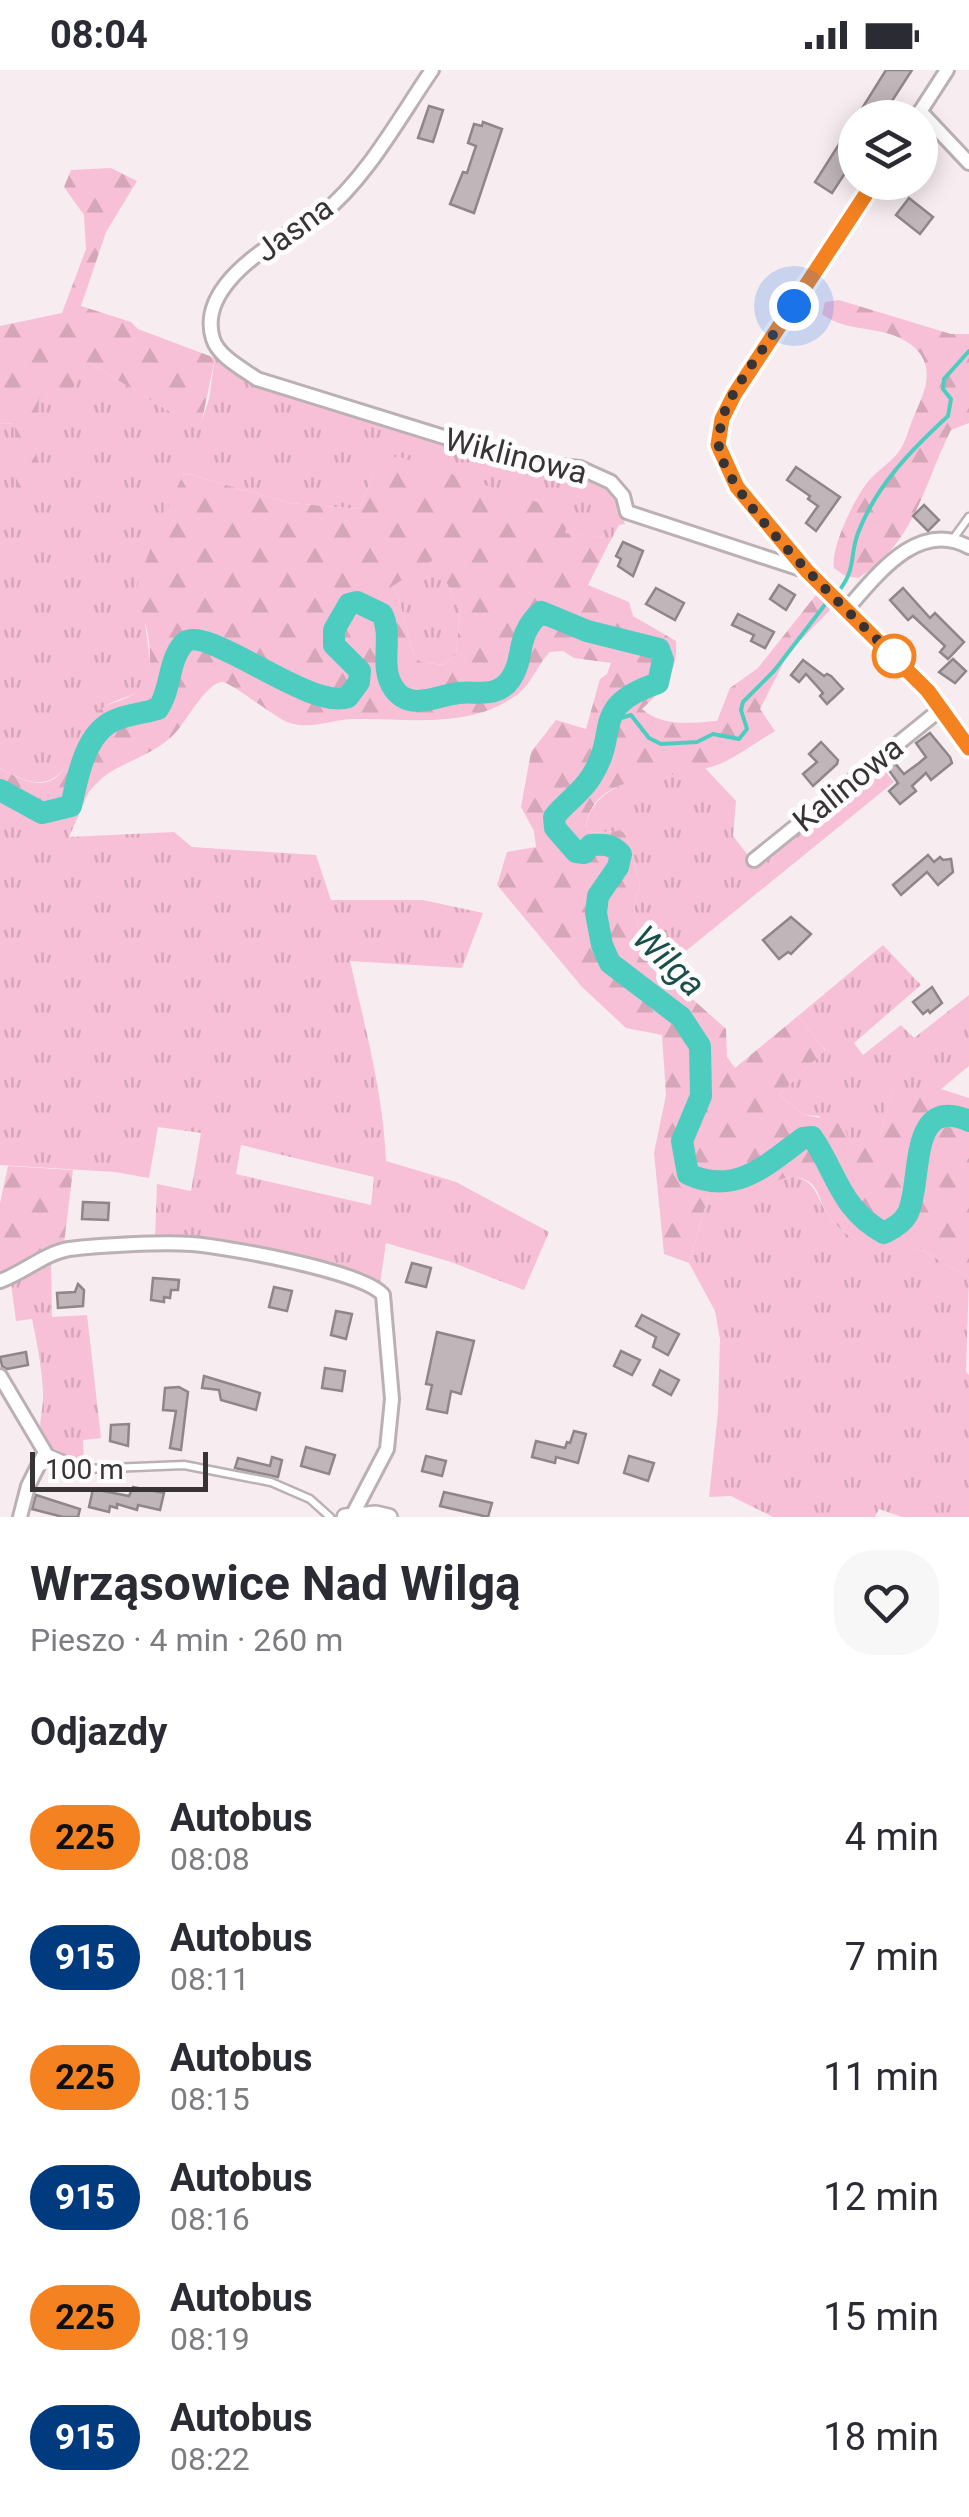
<!DOCTYPE html>
<html lang="pl">
<meta charset="utf-8">
<style>
body{margin:0;font-family:Roboto,sans-serif;background:#f7f7f7;color:#2b2b33;height:100vh;display:flex;flex-direction:column;font-size:38px;white-space:nowrap}
*{box-sizing:border-box;margin:0}
p{font-size:32px;color:#7c7c81}
.icon{flex:none;width:55px;height:55px;fill:none;stroke:currentColor;stroke-width:2;stroke-linecap:round;stroke-linejoin:round}
.map{position:relative;height:1447px;overflow:hidden}
.panel{display:flex;flex-direction:column;background:#fff;flex:1}
.panel>*{flex:none}
.badge{padding:0 20px;border-radius:32px;font-size:35px;line-height:65px}
.controls{position:absolute;left:838px;top:30px;display:grid;gap:20px}
.controls a{display:grid;place-items:center;width:100px;height:100px;border-radius:50%;background:#fff;box-shadow:0 5px 25px #0003;font-size:50px}
.scale{position:absolute;left:30px;bottom:25px;width:178px;box-sizing:border-box;padding-left:10px;border:5px solid #383435;border-top:0;font-size:28px;line-height:35px;white-space:nowrap;color:#383435;-webkit-text-stroke:8px #fefcfd;paint-order:stroke}
.you{position:absolute;width:50px;height:50px;margin:-25px;border:8px solid #fff;border-radius:50%;background:#1a73e8;box-shadow:0 0 0 15px #1a73e833}
.map>.badge{position:absolute;translate:-50% -50%;box-shadow:0 0 0 5px #fff}
h2{padding:0 30px;font-size:38px;line-height:90px}
.round{display:grid;place-items:center;flex:none;width:105px;height:105px;border-radius:40px;background:#f7f7f7}
.headline{display:flex;align-items:center;justify-content:space-between;height:170px;padding:0 30px}
h1{font-size:48px;font-weight:700;line-height:75px}
ul{padding:0;list-style:none}
li{display:flex;align-items:center;gap:30px;height:120px;padding:0 30px}
li div{flex:1}
li b{display:block;font-size:38px}
li em{font-style:normal}
li .badge{min-width:110px;font-weight:700;text-align:center}
.status{display:flex;justify-content:space-between;align-items:center;height:70px;padding:0 50px;background:#fff;direction:ltr}
.status svg{height:28px;fill:currentColor}
.map>svg:first-child{display:block}
.grass{fill:url(#grass-tufts);fill-rule:evenodd}
.forest{fill:url(#forest-firs);fill-rule:evenodd}
.lines{fill:none;stroke-linecap:round;stroke-linejoin:round}
.stream{stroke:#4dcdc0;stroke-width:4}
.river{stroke:#4dcdc0;stroke-width:22}
.building{fill:#c0b6b9;stroke:#8f8689;stroke-width:2.5}
.service-casing{stroke:#bbb1b5;stroke-width:11}
.minor-casing{stroke:#bbb1b5;stroke-width:18}
.tertiary-casing{stroke:#bbb1b5;stroke-width:20}
.service{stroke:#fff;stroke-width:6}
.minor{stroke:#fff;stroke-width:12}
.tertiary{stroke:#fff;stroke-width:15}
.line-casing{stroke:#fff;stroke-width:22}
.line{stroke:#f58220;stroke-width:15}
.walk{stroke:#383435;stroke-width:10;stroke-dasharray:0 18}
.stop-dot{fill:#fff;stroke:#f58220;stroke-width:5}
.labels{text-anchor:middle;stroke-width:10;stroke-linejoin:round;paint-order:stroke}
.street-label{font-size:32px;fill:#383435;stroke:#fefcfd}
.water-label{font-size:35px;font-style:italic;fill:#184f49;stroke:#fefcfd}
</style>
<div class="status"><b>08:04</b><svg viewBox="0 0 49 12"><path d="M0 12V9h3v3zM5 12V6h3v6zM10 12V3h3v9zM15 12V0h3v12zM26 1h20v11H26zM47 4h2v5h-2z"/></svg></div>
<div class="map">
<svg width="969" height="1447" viewBox="0 0 969 1447">
<defs>
<pattern id="grass-tufts" width="24" height="20" patternUnits="userSpaceOnUse" patternTransform="scale(2.5)"><rect width="24" height="20" fill="#f7c0d6"/><path d="M3 7l-1-3M5 7V3M7 7l1-3M15 17l-1-3M17 17v-4M19 17l1-3" fill="none" stroke="#d4a6b8"/></pattern>
<pattern id="forest-firs" width="22" height="20" patternUnits="userSpaceOnUse" patternTransform="scale(2.5)"><rect width="22" height="20" fill="#f7c0d6"/><path d="M5 1l3.5 6h-7zM16 11l3.5 6h-7z" fill="#d4a6b8"/></pattern>
</defs>
<rect width="100%" height="100%" fill="#f7ecf0"/>
<g class="grass">
<path d="M215,288L258,313L581,404C616,421 615,417 625,454L619,455L607,477L604,468L564,463L569,444L374,402L359,439L290,433L184,403C174,440 164,478 154,515C151,527 145,541 145,553C147,573 154,594 144,614C135,629 117,627 105,637C64,669 75,743 0,698V354L15,353L39,328L88,292L199,359L209,329Z"/>
<polygon points="436,487 460,543 456,585 443,595 421,592 414,585 398,526 390,516"/>
<path d="M878,693L894,712L665,898L641,872L634,840L640,816L626,762C611,759 600,765 586,761C589,707 663,704 705,698L736,731L733,766L754,793Z"/>
<path d="M90,719L69,767L174,762L192,777L316,785L331,830H423L483,843L462,898L350,891C365,957 383,1022 386,1091L456,1112L549,1162L524,1220L451,1192L386,1173L380,1213L315,1192L233,1172L155,1170L157,1114L191,1121L201,1063L158,1057L149,1108L115,1102L0,1095V739C43,750 58,753 90,719ZM241,1075L374,1107L371,1135L236,1104Z"/>
<polygon points="883,875 921,915 854,973 863,985 901,955 914,968 969,925 969,996 941,1019 893,1019 880,1065 856,1087 819,1046 804,1045 779,1025 825,980 798,946"/>
<path d="M794,1106C817,1112 816,1127 828,1145C847,1173 888,1188 919,1178L969,1208L966,1302L969,1305V1447H902L879,1439L875,1447H773L731,1426L709,1427L718,1342L720,1269L715,1241L689,1193L708,1127Z"/>
<path d="M51,1189L52,1247L87,1245L101,1368L83,1370L84,1396L57,1380L45,1378C35,1356 44,1344 43,1322C42,1298 37,1273 32,1249L16,1251L11,1213Z"/>
</g>
<g class="forest">
<polygon points="111,98 137,111 106,162 81,236 131,252 138,259 215,288 200,360 88,292 69,324 39,329 35,421 16,417 15,353 0,354 0,256 62,243 86,179 84,145 64,117 71,100"/>
<path d="M839,230L951,264H969V353L951,360C923,415 916,472 858,508L845,506L834,498C830,479 854,429 867,413C876,401 891,393 900,380C906,371 908,361 912,351C921,328 938,302 916,279C890,253 849,265 822,244L825,232Z"/>
<path d="M397,386L570,443L565,463L605,468L607,477L588,515L629,532L633,546L676,571C678,602 665,618 642,639C662,657 692,653 717,651L730,618L758,598L819,521L833,537L789,582L760,639L775,661C756,672 735,689 714,696C671,711 589,699 586,761C600,765 611,759 626,762L640,816L634,840L641,872L679,917L726,959L727,987L735,998L798,946L825,980L779,1025L804,1045L833,1050L845,1059L856,1086L880,1065L893,1019H941L969,1028V1208L919,1178C912,1180 904,1184 897,1183C871,1182 837,1163 825,1140C819,1128 818,1115 804,1109C779,1097 745,1139 708,1127L689,1193L664,1184L654,1083L666,1025L662,965L626,958L582,917L497,815L507,782L536,777L534,761L521,737L531,682L556,650L586,659L600,609L607,604L611,593L574,588L563,581L550,582C537,595 532,613 518,624C471,660 409,648 355,649C331,649 310,661 287,652C271,645 231,612 222,612C207,613 187,649 177,661C157,684 129,689 106,705C90,717 78,739 60,746C43,753 17,744 0,739V698C76,744 61,672 98,641C111,630 134,631 143,614C154,595 150,566 143,546C141,540 136,531 136,525C135,509 175,421 184,403L290,433L359,439L374,402ZM436,488L460,543L456,585L443,595L421,592L414,585L398,526L391,517Z"/>
<polygon points="8,1096 73,1100 64,1173 0,1206 0,1133"/>
</g>
<g class="lines">
<g class="stream">
<path d="M838,522C857,498 849,487 858,463C876,416 911,380 948,346L951,329L943,319L944,309L969,281"/>
<polyline points="607,652 631,645 649,668 661,674 697,672 713,664 739,669 747,659 741,640 743,632 774,601 827,532"/>
</g>
<path class="river" d="M0,720L42,743L71,736C77,711 83,673 105,656C119,645 141,644 158,639C171,620 168,592 183,574C203,550 308,641 348,627L359,612L360,601L334,575V560L349,534L357,532L382,544C394,568 378,596 394,619C411,642 438,625 459,623C477,621 497,628 510,610C526,588 514,566 541,542L587,561L659,579L663,590L658,613C588,637 621,661 591,707C582,722 565,733 554,747L555,758L576,782L584,783L591,775C604,774 612,774 621,784L618,797L598,826L596,843L602,875L610,893L681,947L700,976L701,1026L682,1071L688,1104C735,1126 767,1095 803,1068L812,1067C837,1103 840,1139 884,1163C893,1158 903,1153 908,1143C923,1111 907,1024 969,1051"/>
</g>
<g class="building">
<polygon points="886,0 912,0 881,48 856,48"/>
<polygon points="429,36 443,40 433,72 418,68"/>
<polygon points="855,49 855,88 832,123 815,112"/>
<polygon points="483,52 502,59 474,143 450,134 463,102 467,103 476,76 468,73 474,54 482,56"/>
<polygon points="909,128 933,147 920,164 896,145"/>
<polygon points="796,397 840,427 816,461 806,453 818,436 808,429 810,426 787,410"/>
<polygon points="924,435 939,450 928,461 913,446"/>
<polygon points="623,472 643,481 633,506 618,496 621,489 616,486"/>
<polygon points="779,515 795,525 786,540 770,529"/>
<polygon points="656,518 684,533 675,550 646,534"/>
<polygon points="903,518 930,548 935,543 964,572 948,589 940,582 945,576 913,546 908,550 890,530"/>
<polygon points="738,544 774,562 765,578 751,571 754,565 732,555"/>
<polygon points="953,589 966,601 955,613 939,602"/>
<polygon points="803,590 824,606 827,604 831,606 843,619 827,634 820,626 823,623 806,604 799,612 791,605"/>
<polygon points="930,663 950,687 952,693 931,710 926,703 912,716 916,721 900,734 889,721 898,713 886,696 893,691 904,704 919,693 926,687 916,673"/>
<polygon points="821,672 838,690 837,694 813,716 803,704 817,692 809,684"/>
<polygon points="928,785 934,792 940,787 943,790 951,789 953,802 938,815 927,802 901,825 893,815"/>
<polygon points="791,847 811,864 791,884 788,882 779,889 763,870"/>
<polygon points="932,917 942,933 930,943 928,940 923,944 913,932"/>
<polygon points="83,1132 109,1133 108,1150 82,1149"/>
<polygon points="412,1193 431,1198 426,1217 406,1212"/>
<polygon points="153,1208 179,1210 178,1220 171,1220 170,1228 164,1227 164,1232 151,1230"/>
<polygon points="78,1214 84,1220 83,1236 58,1238 57,1223 75,1222"/>
<polygon points="274,1217 292,1221 287,1241 269,1237"/>
<polygon points="336,1241 352,1244 346,1269 331,1265"/>
<polygon points="642,1245 679,1264 668,1285 653,1277 656,1267 636,1256"/>
<polygon points="437,1262 474,1271 461,1324 451,1321 447,1343 427,1339 432,1315 426,1314"/>
<polygon points="621,1281 640,1290 632,1305 614,1296"/>
<polygon points="26,1282 28,1295 7,1299 2,1296 0,1287"/>
<polygon points="325,1298 345,1301 342,1321 322,1318"/>
<polygon points="660,1300 679,1310 671,1325 653,1315"/>
<polygon points="204,1306 260,1323 256,1340 221,1330 219,1320 202,1318"/>
<polygon points="179,1317 188,1322 181,1380 170,1378 176,1341 163,1340 165,1318"/>
<polygon points="129,1354 128,1376 110,1371 111,1355"/>
<polygon points="574,1361 586,1364 578,1393 556,1387 555,1393 532,1387 536,1371 565,1378 567,1372 570,1373"/>
<polygon points="306,1377 335,1385 329,1404 301,1396"/>
<polygon points="426,1386 446,1391 442,1406 422,1401"/>
<polygon points="629,1386 654,1393 648,1411 624,1403"/>
<polygon points="272,1387 282,1390 278,1407 235,1398 238,1388 270,1396"/>
<polygon points="133,1417 164,1423 160,1440 138,1435 137,1440 117,1434 117,1438 110,1436 109,1442 89,1437 93,1419 129,1426"/>
<polygon points="444,1422 492,1433 488,1447 440,1436"/>
<polygon points="36,1425 80,1439 78,1447 63,1447 32,1439"/>
</g>
<g class="lines">
<g class="service-casing">
<g id="service">
<polyline points="953,469 969,447"/>
<polyline points="47,1382 86,1399 184,1395 271,1412 310,1429 330,1447"/>
</g>
</g>
<g class="minor-casing">
<g id="minor">
<path d="M432,0C399,48 367,108 321,145C309,155 293,159 281,168C250,188 199,225 213,269C218,286 243,299 257,309L528,393L580,398L611,412L623,426L627,442L807,501"/>
<polyline points="920,41 969,93"/>
<polyline points="916,48 947,0"/>
<polyline points="874,112 734,325 721,349 718,375 737,417 807,501 929,621 969,678"/>
<path d="M846,540C877,505 918,449 969,477"/>
<polyline points="754,790 942,638"/>
<path d="M0,1211C23,1203 45,1183 69,1179C100,1175 161,1172 192,1174C227,1177 363,1201 383,1225L392,1329L387,1379L352,1446"/>
<polyline points="0,1306 45,1382 28,1416 20,1447"/>
</g>
</g>
<g class="tertiary-casing">
<polyline id="tertiary" points="345,1447 376,1444 389,1447"/>
</g>
<use href="#service" class="service"/>
<use href="#minor" class="minor"/>
<use href="#tertiary" class="tertiary"/>
</g>
<g class="lines">
<g class="line-casing">
<polyline id="line" points="874,112 734,325 722,349 718,375 737,417 807,501 928,621 969,678"/>
</g>
<use href="#line" class="line"/>
<path class="walk" d="M794,236C774,265 727,322 721,354C720,361 718,370 719,377C726,431 859,551 901,593L894,586"/>
</g>
<circle class="stop-dot" cx="894" cy="586" r="20"/>
<g class="labels">
<g class="street-label">
<text transform="translate(294 159) rotate(-36)" y="11">Jasna</text>
<text transform="translate(516 386) rotate(14)" y="11">Wiklinowa</text>
<text transform="translate(848 714) rotate(-39)" y="11">Kalinowa</text>
</g>
<g class="water-label">
<text transform="translate(669 891) rotate(44)" y="12">Wilga</text>
</g>
</g>
</svg>
<div class="controls">
<a><svg class="icon" aria-label="layers" viewBox="0 0 24 24"><path d="M12 4l9 5-9 5-9-5zM3 14l9 5 9-5"/></svg></a>
</div>
<div class="scale">100 m</div>
<div class="you" style="left:794px;top:236px"></div>
</div>
<section class="panel">
<div class="headline"><div><h1>Wrząsowice Nad Wilgą</h1><p>Pieszo · 4 min · 260 m</p></div><a class="round"><svg class="icon" aria-label="heart" viewBox="0 0 24 24"><path d="M12 20l-8-8c-3-5 5-10 8-4 3-6 11-1 8 4z"/></svg></a></div>
<h2>Odjazdy</h2>
<ul>
<li><span class="badge" style="background:#f58220;color:#111">225</span><div><b>Autobus</b><p>08:08</p></div><em>4 min</em></li>
<li><span class="badge" style="background:#003b80;color:#fff">915</span><div><b>Autobus</b><p>08:11</p></div><em>7 min</em></li>
<li><span class="badge" style="background:#f58220;color:#111">225</span><div><b>Autobus</b><p>08:15</p></div><em>11 min</em></li>
<li><span class="badge" style="background:#003b80;color:#fff">915</span><div><b>Autobus</b><p>08:16</p></div><em>12 min</em></li>
<li><span class="badge" style="background:#f58220;color:#111">225</span><div><b>Autobus</b><p>08:19</p></div><em>15 min</em></li>
<li><span class="badge" style="background:#003b80;color:#fff">915</span><div><b>Autobus</b><p>08:22</p></div><em>18 min</em></li>
</ul>
</section>
